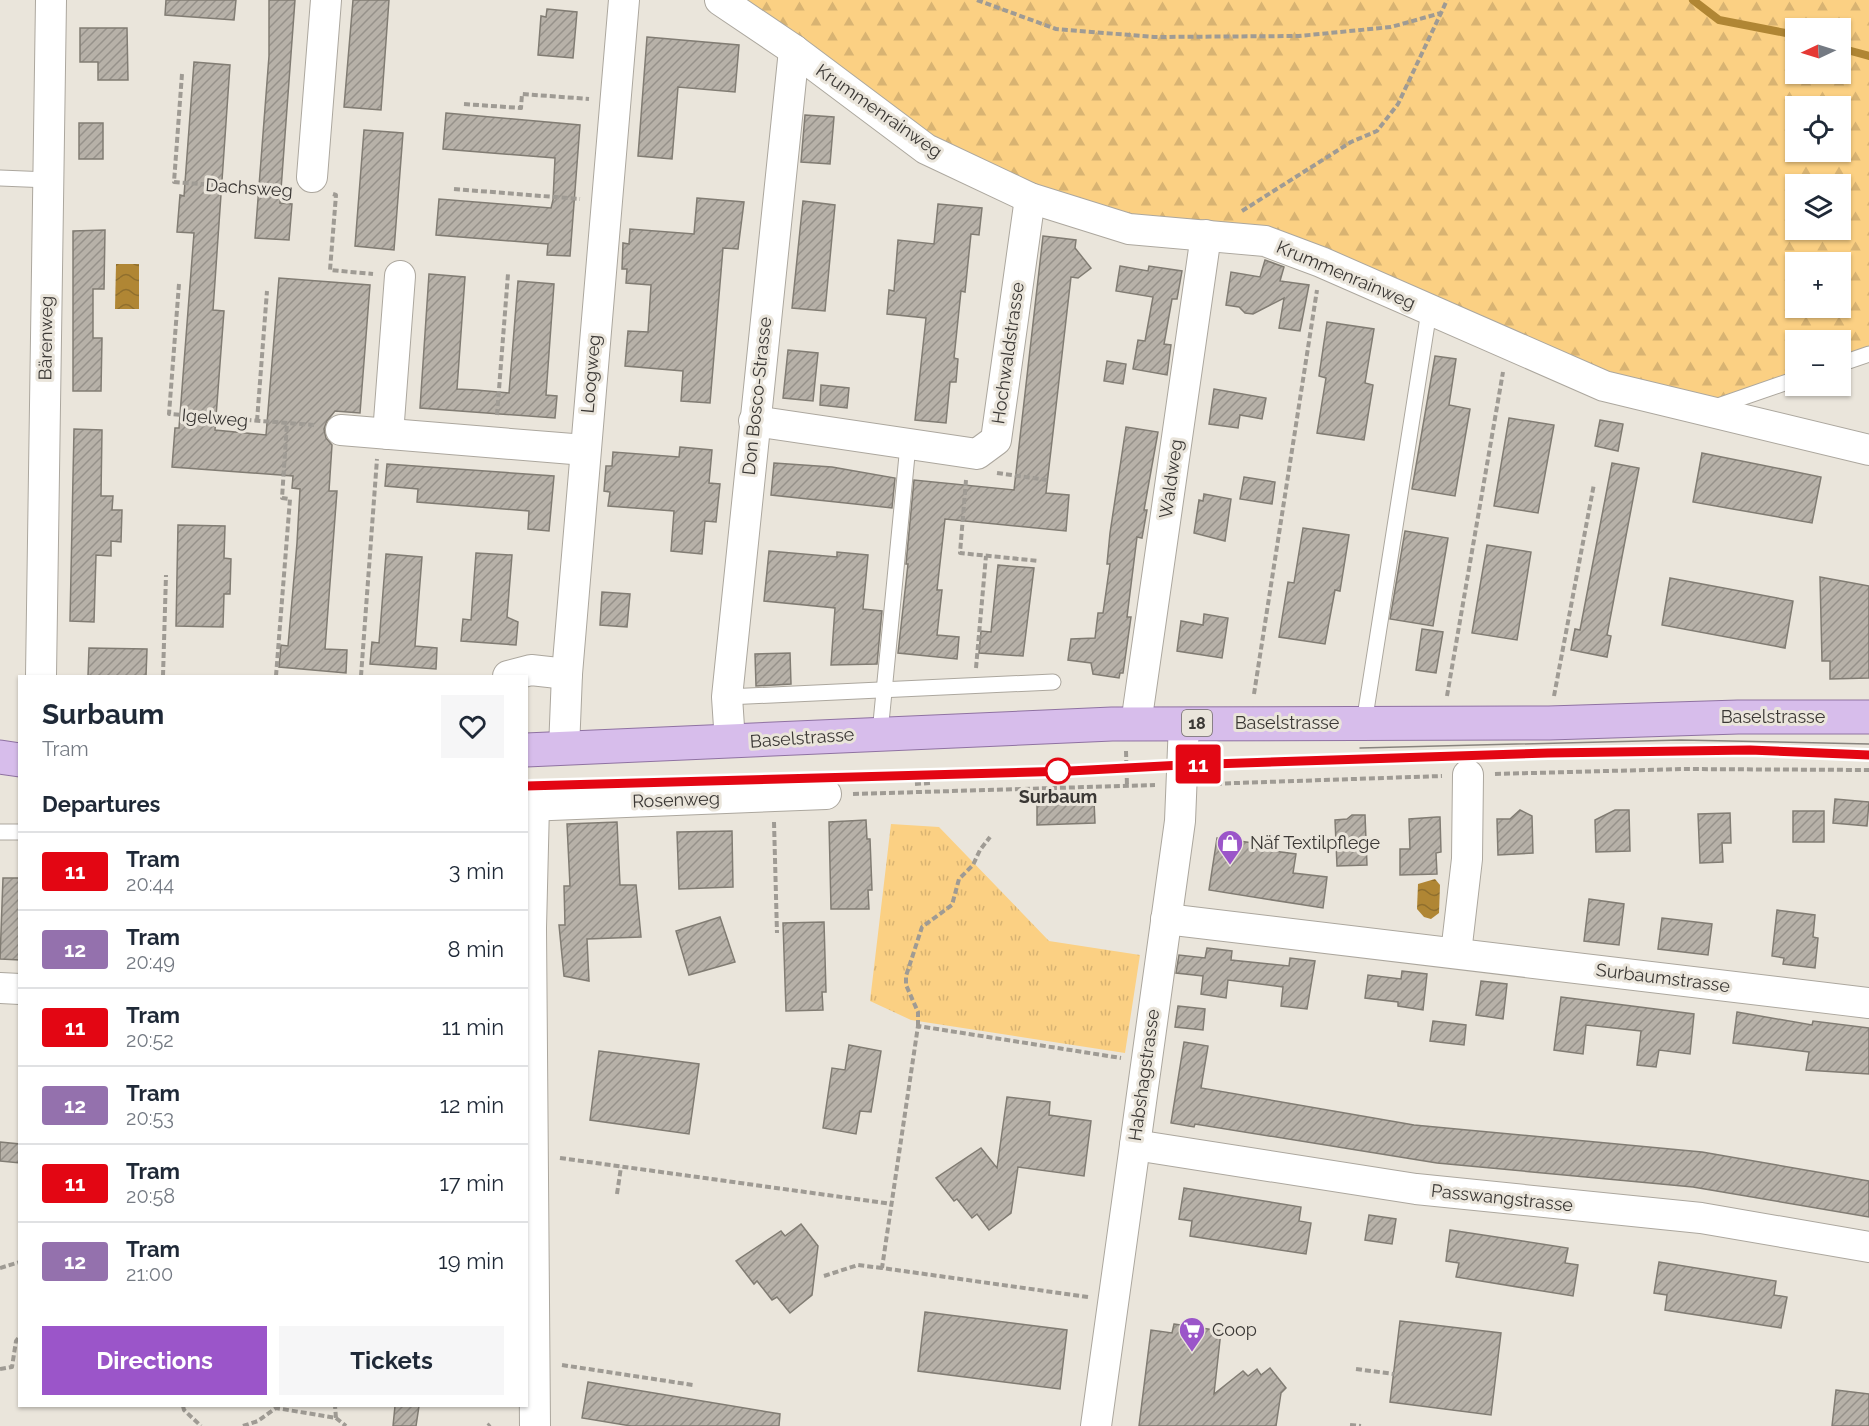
<!DOCTYPE html>
<meta charset="utf-8">
<style>
body{margin:0;font-family:Raleway,sans-serif;background:#f6f6f7;color:#1f2937;height:100vh;display:flex;flex-direction:column;font-size:22px;white-space:nowrap}
*{box-sizing:border-box;margin:0}
p{font-size:20px;color:#747a83}
.icon{flex:none;width:33px;height:33px;fill:none;stroke:currentColor;stroke-width:2;stroke-linecap:round;stroke-linejoin:round}
.map{position:relative;flex:1;overflow:hidden}
.details{position:absolute;left:18px;top:675px;width:510px;height:732px;display:flex;flex-direction:column;background:#fff;border-radius:0px;box-shadow:0 2px 4px #0004}
.details>*{flex:none}
.badge{padding:0 12px;border-radius:4px;font-size:21px;line-height:39px}
.needle{width:39px;rotate:266deg}
.fabs{position:absolute;left:1785px;top:18px;display:grid;gap:12px}
.fabs a{display:grid;place-items:center;width:66px;height:66px;border-radius:0px;background:#fff;box-shadow:0 2px 4px #0004;font-size:30px}
.map>.badge{position:absolute;translate:-50% -50%;box-shadow:0 0 0 3px #fff}
h2{padding:0 24px;font-size:22px;line-height:54px}
.round{display:grid;place-items:center;flex:none;width:63px;height:63px;border-radius:0px;background:#f6f6f7}
.headline{display:flex;align-items:center;justify-content:space-between;height:102px;padding:0 24px}
h1{font-size:28px;font-weight:700;line-height:45px}
.cta{display:flex;gap:12px;margin-top:auto;padding:12px 24px}
.cta a{flex:1;height:69px;border-radius:0px;background:#9b55c9;color:#fff;font-size:24px;font-weight:700;line-height:69px;text-align:center}
.cta a+a{background:#f6f6f7;color:#1f2937}
ul{padding:0;list-style:none}
li{display:flex;align-items:center;gap:18px;height:78px;padding:0 24px;border-top:2px solid #e0e1e3}
li div{flex:1}
li b{display:block;font-size:22px}
li em{font-style:normal}
li .badge{min-width:66px;font-weight:700;text-align:center}
.map>svg:first-child{display:block}
.forest{fill:url(#forest-firs);fill-rule:evenodd}
.park{fill:url(#park-tufts)}
.water{fill:url(#water-waves)}
.lines{fill:none;stroke-linecap:round;stroke-linejoin:round}
.stream{stroke:#b08634;stroke-width:8}
.building{fill:url(#building-hatch);stroke:#817c73;stroke-width:1.5}
.service-casing{stroke:#aca79e;stroke-width:17}
.minor-casing{stroke:#aca79e;stroke-width:32}
.primary-casing{stroke:#8f72a2;stroke-width:35}
.path{stroke:#9f9b94;stroke-width:4;stroke-dasharray:6 3;stroke-linecap:butt}
.service{stroke:#fff;stroke-width:15}
.minor{stroke:#fff;stroke-width:30}
.primary{stroke:#d7bdeb;stroke-width:33}
.tram{stroke:#88847e;stroke-width:1.5}
.line-casing{stroke:#fff;stroke-width:14}
.line{stroke:#e30613;stroke-width:9}
.stop-dot{fill:#fff;stroke:#e30613;stroke-width:3}
.labels{text-anchor:middle;stroke-width:6;stroke-linejoin:round;paint-order:stroke}
.shield{fill:#eae5db;stroke:#706c67;stroke-width:1.5}
.shield-label{font-size:16px;font-weight:bold;fill:#3b3835}
.street-label{font-size:18px;fill:#3b3835;stroke:#eae5db}
.stop-label{font-size:18px;font-weight:bold;fill:#3b3835;stroke:#eae5db}
.poi-label{font-size:18px;fill:#3b3835;stroke:#eae5db;text-anchor:start}
</style>
<div class="map">
<svg width="1869" height="1426" viewBox="0 0 1869 1426">
<defs>
<pattern id="forest-firs" width="22" height="20" patternUnits="userSpaceOnUse" patternTransform="scale(1.5)"><rect width="22" height="20" fill="#fbd083"/><path d="M5 1l3.5 6h-7zM16 11l3.5 6h-7z" fill="#d8b372"/></pattern>
<pattern id="park-tufts" width="24" height="20" patternUnits="userSpaceOnUse" patternTransform="scale(1.5)"><rect width="24" height="20" fill="#fbd083"/><path d="M3 7l-1-3M5 7V3M7 7l1-3M15 17l-1-3M17 17v-4M19 17l1-3" fill="none" stroke="#d8b372"/></pattern>
<pattern id="water-waves" width="16" height="10" patternUnits="userSpaceOnUse" patternTransform="scale(1.5)"><rect width="16" height="10" fill="#b08634"/><path d="M0 5q4-4 8 0t8 0" fill="none" stroke="#906f2d"/></pattern>
<pattern id="building-hatch" width="6" height="6" patternUnits="userSpaceOnUse" patternTransform="scale(1.5)"><rect width="6" height="6" fill="#b7b1a8"/><path d="M-1 1l2-2M0 6l6-6M5 7l2-2" fill="none" stroke="#96918a"/></pattern>
</defs>
<rect width="100%" height="100%" fill="#eae5db"/>
<path class="forest" d="M720,0H1869V354L1841,364L1840,340H1796L1795,379L1701,411L1321,262L1030,198ZM1796,28H1840V74H1796ZM1796,106H1840V152H1796ZM1796,184H1840V230H1796ZM1796,262H1840V308H1796Z"/>
<polygon class="park" points="891,824 939,827 1049,941 1140,955 1125,1053 911,1020 870,1001"/>
<g class="water">
<polygon points="116,264 139,264 139,309 115,309"/>
<polygon points="1435,879 1440,885 1439,913 1431,919 1424,917 1417,909 1418,884"/>
</g>
<g class="lines">
<g class="stream">
<polyline points="1693,0 1719,20 1796,35"/>
<polyline points="1840,48 1869,56"/>
</g>
</g>
<g class="building">
<polygon points="166,0 236,0 234,20 165,15"/>
<polygon points="269,0 295,0 280,203 292,204 289,240 255,238 269,56"/>
<polygon points="353,0 389,0 381,110 344,107"/>
<polygon points="547,9 577,12 573,58 538,55 541,16 546,17"/>
<polygon points="80,28 127,28 128,80 98,80 98,62 80,62"/>
<polygon points="647,37 739,45 735,92 678,87 672,159 638,156"/>
<polygon points="194,62 230,65 213,310 224,311 215,430 266,435 279,278 370,285 360,413 335,411 327,421 324,429 326,438 332,445 329,491 337,491 325,649 347,650 346,673 279,667 281,645 288,646 297,543 300,489 292,488 293,476 172,467 175,428 179,428 194,233 177,232 180,195 184,196"/>
<polygon points="446,113 580,125 570,256 547,255 548,244 436,235 439,199 551,208 553,200 555,158 443,149"/>
<polygon points="805,115 834,117 830,164 801,162"/>
<rect x="79" y="123" width="24" height="36"/>
<polygon points="364,130 403,133 394,250 355,246"/>
<polygon points="697,198 744,202 738,249 723,248 710,403 681,401 683,371 625,366 628,331 648,332 651,285 626,283 627,269 622,269 623,243 629,244 630,229 694,234"/>
<polygon points="803,201 835,205 825,311 792,308"/>
<polygon points="938,204 982,208 979,235 971,234 965,292 961,291 954,358 958,359 956,382 950,382 946,423 915,420 926,318 887,314 889,290 894,291 898,240 934,244"/>
<polygon points="105,230 104,289 93,289 93,338 102,338 101,391 73,391 73,231"/>
<polygon points="1043,236 1076,240 1075,248 1091,268 1078,278 1071,277 1046,493 1069,495 1066,531 945,519 937,590 942,590 937,635 959,637 957,659 898,653 908,564 906,564 914,480 1014,490"/>
<polygon points="1265,260 1284,267 1280,281 1309,285 1300,331 1279,328 1284,298 1253,314 1245,313 1239,307 1226,305 1231,272 1260,277"/>
<polygon points="1120,266 1148,271 1149,266 1182,271 1177,299 1172,299 1164,344 1171,345 1167,375 1133,369 1138,340 1145,341 1153,297 1116,291"/>
<polygon points="429,274 465,277 457,389 476,390 509,393 518,281 554,284 546,395 557,396 555,418 420,408"/>
<polygon points="1327,322 1374,329 1365,383 1373,385 1364,440 1317,433 1326,378 1319,376"/>
<polygon points="788,350 818,353 813,401 783,398"/>
<polygon points="1435,356 1456,359 1449,405 1470,409 1455,496 1412,489"/>
<polygon points="1107,361 1126,364 1123,384 1104,381"/>
<polygon points="821,385 849,388 847,408 820,405"/>
<polygon points="1214,389 1266,398 1262,419 1240,415 1238,428 1209,424"/>
<polygon points="1509,418 1554,425 1538,513 1494,506"/>
<polygon points="1600,420 1623,424 1618,451 1595,446"/>
<polygon points="1126,427 1158,432 1144,510 1147,510 1142,538 1137,537 1127,617 1131,617 1123,673 1120,673 1119,678 1093,674 1091,663 1068,660 1071,639 1095,638 1098,613 1103,613 1110,564 1107,564 1110,533"/>
<polygon points="74,429 102,430 101,496 113,496 112,510 122,510 121,542 111,541 111,556 96,555 94,622 70,621"/>
<polygon points="680,447 712,450 709,483 720,484 716,522 705,521 702,554 671,551 674,511 608,506 610,492 604,491 606,466 612,466 613,452 679,457"/>
<polygon points="1702,453 1821,477 1812,523 1693,502"/>
<polygon points="774,463 832,467 895,478 892,508 771,495"/>
<polygon points="1612,463 1639,468 1607,635 1611,636 1607,657 1571,650 1575,629 1580,630"/>
<polygon points="387,464 554,476 549,531 528,529 529,511 417,502 418,489 385,486"/>
<polygon points="1244,477 1275,482 1272,504 1240,499"/>
<polygon points="1204,494 1231,499 1225,541 1194,533 1199,500 1203,501"/>
<polygon points="178,525 225,526 224,558 231,559 230,594 224,594 223,627 176,626"/>
<polygon points="1303,528 1349,535 1340,591 1335,590 1325,644 1279,637 1288,582 1294,583"/>
<polygon points="1405,531 1448,538 1433,626 1390,619"/>
<polygon points="1487,545 1531,552 1517,640 1472,633"/>
<polygon points="769,551 837,557 837,552 868,555 863,609 882,611 877,664 831,665 835,608 764,601"/>
<polygon points="476,553 512,555 507,617 518,622 516,645 461,641 463,619 471,620"/>
<polygon points="386,554 422,557 415,646 437,648 436,669 370,664 372,642 379,643"/>
<polygon points="998,565 1034,568 1023,656 979,653 981,631 991,632"/>
<polygon points="1820,577 1869,586 1869,678 1830,679 1830,661 1822,661"/>
<polygon points="1670,578 1793,601 1785,648 1662,625"/>
<polygon points="602,592 630,594 627,627 600,625"/>
<polygon points="1204,614 1228,618 1222,658 1177,651 1181,621 1203,625"/>
<polygon points="1422,629 1443,632 1436,673 1416,670"/>
<polygon points="89,648 147,649 146,676 88,676"/>
<polygon points="790,653 791,684 756,686 755,654"/>
<polygon points="1835,799 1869,802 1867,826 1833,823"/>
<polygon points="1037,801 1094,801 1095,823 1037,825"/>
<polygon points="1520,810 1532,816 1533,853 1498,855 1497,819 1510,819"/>
<polygon points="1615,810 1629,810 1630,851 1596,852 1595,820"/>
<rect x="1793" y="811" width="31" height="31"/>
<polygon points="1730,813 1731,843 1722,843 1723,862 1700,863 1698,814"/>
<polygon points="1352,815 1365,815 1367,865 1337,866 1335,820 1347,819"/>
<polygon points="1437,817 1440,817 1441,852 1436,853 1437,874 1400,875 1400,849 1410,849 1409,819"/>
<polygon points="866,820 867,839 870,839 872,890 868,890 869,909 831,909 829,822"/>
<polygon points="617,822 620,885 636,885 641,937 587,939 589,981 564,976 559,925 565,925 564,886 570,886 567,824"/>
<polygon points="732,831 733,887 679,889 677,832"/>
<polygon points="1217,838 1253,843 1252,848 1296,854 1293,873 1327,877 1323,908 1209,890"/>
<polygon points="3,878 20,878 20,960 0,959"/>
<polygon points="1589,899 1624,904 1619,945 1584,941"/>
<polygon points="1777,910 1815,915 1813,937 1818,938 1815,968 1783,964 1784,958 1772,956"/>
<polygon points="720,917 735,962 689,975 676,931"/>
<polygon points="1662,918 1712,924 1708,955 1658,949"/>
<polygon points="824,922 826,992 822,992 823,1010 786,1011 783,923"/>
<polygon points="1207,948 1232,951 1231,960 1289,966 1290,958 1315,961 1307,1009 1281,1006 1283,987 1228,980 1226,998 1201,994 1203,976 1176,973 1179,955 1205,958"/>
<polygon points="1402,971 1427,974 1423,1010 1398,1006 1398,1002 1365,998 1368,975 1401,979"/>
<polygon points="1481,981 1507,984 1503,1019 1476,1015"/>
<polygon points="1561,997 1694,1014 1690,1054 1659,1050 1656,1067 1637,1065 1641,1031 1586,1025 1583,1054 1554,1050"/>
<polygon points="1178,1006 1205,1009 1203,1030 1175,1027"/>
<polygon points="1737,1012 1812,1025 1813,1021 1869,1028 1869,1074 1806,1070 1809,1052 1733,1043"/>
<polygon points="1433,1021 1466,1025 1464,1045 1430,1041"/>
<polygon points="1184,1042 1208,1046 1201,1088 1414,1125 1702,1152 1869,1181 1869,1217 1693,1187 1437,1163 1195,1124 1194,1127 1171,1123"/>
<polygon points="849,1045 881,1051 871,1112 860,1111 856,1134 823,1128 832,1068 845,1070"/>
<polygon points="599,1051 699,1064 689,1134 590,1120"/>
<polygon points="1007,1097 1050,1102 1049,1115 1091,1121 1084,1176 1018,1167 1011,1213 989,1230 977,1214 972,1218 957,1199 954,1201 936,1178 981,1148 997,1168"/>
<polygon points="0,1142 20,1144 20,1163 0,1161"/>
<polygon points="1184,1188 1301,1207 1299,1221 1311,1223 1306,1254 1190,1236 1192,1221 1179,1219"/>
<polygon points="1369,1215 1396,1219 1392,1244 1365,1240"/>
<polygon points="801,1224 818,1246 812,1295 790,1313 777,1297 772,1300 757,1281 754,1284 736,1261 781,1231 785,1236"/>
<polygon points="1450,1230 1568,1248 1565,1263 1578,1265 1573,1296 1456,1277 1459,1263 1446,1261"/>
<polygon points="1659,1262 1776,1281 1774,1295 1787,1297 1781,1328 1665,1310 1667,1295 1654,1293"/>
<polygon points="925,1312 1067,1330 1060,1389 918,1371"/>
<polygon points="1400,1321 1501,1333 1491,1415 1390,1402"/>
<polygon points="1174,1324 1221,1331 1214,1394 1243,1371 1248,1376 1257,1369 1261,1375 1270,1368 1286,1388 1281,1393 1276,1426 1139,1426 1151,1330 1172,1333"/>
<polygon points="588,1382 780,1414 779,1426 631,1426 582,1418"/>
<polygon points="1836,1390 1869,1394 1869,1426 1832,1426"/>
<polygon points="395,1406 419,1406 416,1426 393,1426"/>
</g>
<g class="lines">
<g class="service-casing">
<g id="service">
<polyline points="0,178 49,180"/>
<polyline points="1840,364 1869,354"/>
<polyline points="1712,408 1796,379"/>
<polyline points="727,697 1053,682"/>
<polyline points="1364,723 1429,311"/>
<polyline points="880,733 908,445"/>
<polyline points="0,832 20,832"/>
</g>
</g>
<g class="minor-casing">
<g id="minor">
<polyline points="720,0 794,50 926,149 1030,198 1129,229 1265,241 1321,262 1604,386 1869,450"/>
<polyline points="312,177 326,0"/>
<polyline points="754,421 977,454 996,440 1030,198"/>
<polyline points="341,430 585,450"/>
<polyline points="388,434 400,276"/>
<polyline points="41,676 51,0"/>
<polyline points="508,676 531,670 567,674"/>
<polyline points="1136,724 1206,235"/>
<polyline points="730,742 727,697 794,50"/>
<polyline points="564,749 567,674 624,0"/>
<polyline points="534,805 531,928 535,1426"/>
<polyline points="526,806 826,794"/>
<polyline points="1166,919 1869,1003"/>
<polyline points="1456,953 1467,859 1468,775"/>
<polyline points="0,988 20,989"/>
<polyline points="1135,1145 1416,1189 1701,1218 1869,1247"/>
<polyline points="1096,1426 1180,821 1184,723"/>
</g>
</g>
<g class="primary-casing">
<g id="primary">
<polyline points="526,750 1112,724 1549,723 1738,717 1869,717"/>
<polyline points="0,757 20,760"/>
</g>
</g>
<g class="path">
<polyline points="977,0 1056,29 1154,37 1299,36 1391,27 1441,13 1447,0"/>
<polyline points="182,74 174,182 290,191"/>
<polyline points="464,104 521,108 522,94 589,99"/>
<polyline points="454,189 580,199"/>
<polyline points="333,194 336,195 330,270 373,274"/>
<polyline points="1242,211 1351,142 1377,131 1398,104 1441,13"/>
<polyline points="179,284 169,414 314,425"/>
<polyline points="497,415 508,274"/>
<polyline points="257,421 267,291"/>
<polyline points="997,473 1047,480"/>
<polyline points="966,480 960,553 1039,561"/>
<polyline points="976,668 986,556"/>
<polyline points="163,676 166,575"/>
<polyline points="276,676 290,499 282,498 287,423"/>
<polyline points="361,676 377,459"/>
<polyline points="1254,694 1317,290"/>
<polyline points="1447,696 1503,372"/>
<polyline points="1554,696 1594,484"/>
<polyline points="1126,751 1127,786"/>
<polyline points="1495,774 1682,769 1869,770"/>
<polyline points="915,784 931,783"/>
<polyline points="1207,784 1442,776"/>
<polyline points="853,794 1155,785"/>
<polyline points="774,822 777,933"/>
<polyline points="918,1026 918,1012 906,985 906,976 922,927 952,905 959,879 973,865 980,850 990,837"/>
<polyline points="560,1158 892,1204"/>
<polyline points="617,1194 621,1167"/>
<polyline points="0,1268 20,1262"/>
<polyline points="824,1276 858,1265 882,1268"/>
<polyline points="1088,1297 882,1268 918,1026 1121,1058"/>
<polyline points="562,1365 693,1385"/>
<polyline points="0,1369 12,1367 16,1341 20,1336"/>
<polyline points="1356,1369 1394,1374"/>
<polyline points="183,1406 184,1410 201,1426"/>
<polyline points="336,1418 346,1426"/>
<polyline points="1350,1425 1361,1426"/>
<polyline points="243,1426 258,1421 276,1408 336,1418 335,1406"/>
<polyline points="488,1426 490,1424"/>
</g>
<use href="#service" class="service"/>
<use href="#minor" class="minor"/>
<use href="#primary" class="primary"/>
<g class="tram">
<polyline points="1360,748 1681,740 1869,744"/>
<polyline points="1360,759 1683,751 1869,755"/>
</g>
</g>
<g class="lines">
<g class="line-casing">
<polyline id="line" points="526,786 1070,771 1182,765 1548,753 1750,750 1869,755"/>
</g>
<use href="#line" class="line"/>
</g>
<defs>
<g id="shop-pin" transform="scale(1.35)"><path d="M0 17L-7.5 6A9.5 9.5 0 1 1 7.5 6Z" fill="#9b55c9" stroke="#eae5db"/><path d="M-5-2.5h2.3a2.7 3.5 0 0 1 5.4 0H5L5.5 6h-11ZM-1.5-2.5h3a1.5 2.3 0 0 0-3 0Z" fill="#fff"/></g>
<g id="supermarket-pin" transform="scale(1.35)"><path d="M0 17L-7.5 6A9.5 9.5 0 1 1 7.5 6Z" fill="#9b55c9" stroke="#eae5db"/><path d="M-6-5.5h2.5l.6 2H6L4.5 2H-2.5L-4.4-4H-6ZM-1.5 3.2a1.3 1.3 0 1 0 .1 0ZM3 3.2a1.3 1.3 0 1 0 .1 0Z" fill="#fff"/></g>
</defs>
<g fill-rule="evenodd">
<use href="#shop-pin" x="1230" y="843"/>
<use href="#supermarket-pin" x="1192" y="1330"/>
</g>
<circle class="stop-dot" cx="1058" cy="771" r="12"/>
<g class="labels">
<rect class="shield" x="1182" y="710" width="30" height="26" rx="4.5"/>
<g class="shield-label">
<text x="1197" y="729">18</text>
</g>
<g class="street-label">
<text transform="translate(879 111) rotate(35)" y="6">Krummenrainweg</text>
<text transform="translate(249 188) rotate(4)" y="6">Dachsweg</text>
<text transform="translate(1346 275) rotate(23)" y="6">Krummenrainweg</text>
<text transform="translate(46 338) rotate(-89)" y="6">Bärenweg</text>
<text transform="translate(1008 353) rotate(-82)" y="6">Hochwaldstrasse</text>
<text transform="translate(591 374) rotate(-85)" y="6">Loogweg</text>
<text transform="translate(757 396) rotate(-84)" y="6">Don Bosco-Strasse</text>
<text transform="translate(215 418) rotate(5)" y="6">Igelweg</text>
<text transform="translate(1171 479) rotate(-82)" y="6">Waldweg</text>
<text x="1773" y="723">Baselstrasse</text>
<text x="1287" y="729">Baselstrasse</text>
<text transform="translate(802 738) rotate(-4)" y="6">Baselstrasse</text>
<text transform="translate(676 800) rotate(-2)" y="6">Rosenweg</text>
<text transform="translate(1663 978) rotate(7)" y="6">Surbaumstrasse</text>
<text transform="translate(1144 1075) rotate(-82)" y="6">Habshagstrasse</text>
<text transform="translate(1502 1198) rotate(6)" y="6">Passwangstrasse</text>
</g>
<g class="stop-label">
<text x="1058" y="803">Surbaum</text>
</g>
<g class="poi-label">
<text x="1250" y="849">Näf Textilpflege</text>
<text x="1212" y="1336">Coop</text>
</g>
</g>
</svg>
<div class="fabs">
<a><svg class="needle" viewBox="-14 -14 28 28"><path d="M0-13l5 13h-10z" fill="#e53935"/><path d="M0 13l5-13h-10z" fill="#747a83"/></svg></a>
<a><svg class="icon" aria-label="locate" viewBox="0 0 24 24"><circle cx="12" cy="12" r="6"/><path d="M12 2v4M12 18v4M2 12h4M18 12h4"/></svg></a>
<a><svg class="icon" aria-label="layers" viewBox="0 0 24 24"><path d="M12 4l9 5-9 5-9-5zM3 14l9 5 9-5"/></svg></a>
<a>+</a>
<a>−</a>
</div>
<b class="badge" style="left:1198px;top:764px;background:#e30613;color:#fff">11</b>
<section class="details">
<div class="headline"><div><h1>Surbaum</h1><p>Tram</p></div><a class="round"><svg class="icon" aria-label="heart" viewBox="0 0 24 24"><path d="M12 20l-8-8c-3-5 5-10 8-4 3-6 11-1 8 4z"/></svg></a></div>
<h2>Departures</h2>
<ul>
<li><span class="badge" style="background:#e30613;color:#fff">11</span><div><b>Tram</b><p>20:44</p></div><em>3 min</em></li>
<li><span class="badge" style="background:#9471ad;color:#fff">12</span><div><b>Tram</b><p>20:49</p></div><em>8 min</em></li>
<li><span class="badge" style="background:#e30613;color:#fff">11</span><div><b>Tram</b><p>20:52</p></div><em>11 min</em></li>
<li><span class="badge" style="background:#9471ad;color:#fff">12</span><div><b>Tram</b><p>20:53</p></div><em>12 min</em></li>
<li><span class="badge" style="background:#e30613;color:#fff">11</span><div><b>Tram</b><p>20:58</p></div><em>17 min</em></li>
<li><span class="badge" style="background:#9471ad;color:#fff">12</span><div><b>Tram</b><p>21:00</p></div><em>19 min</em></li>
</ul>
<div class="cta"><a>Directions</a><a>Tickets</a></div>
</section>
</div>
